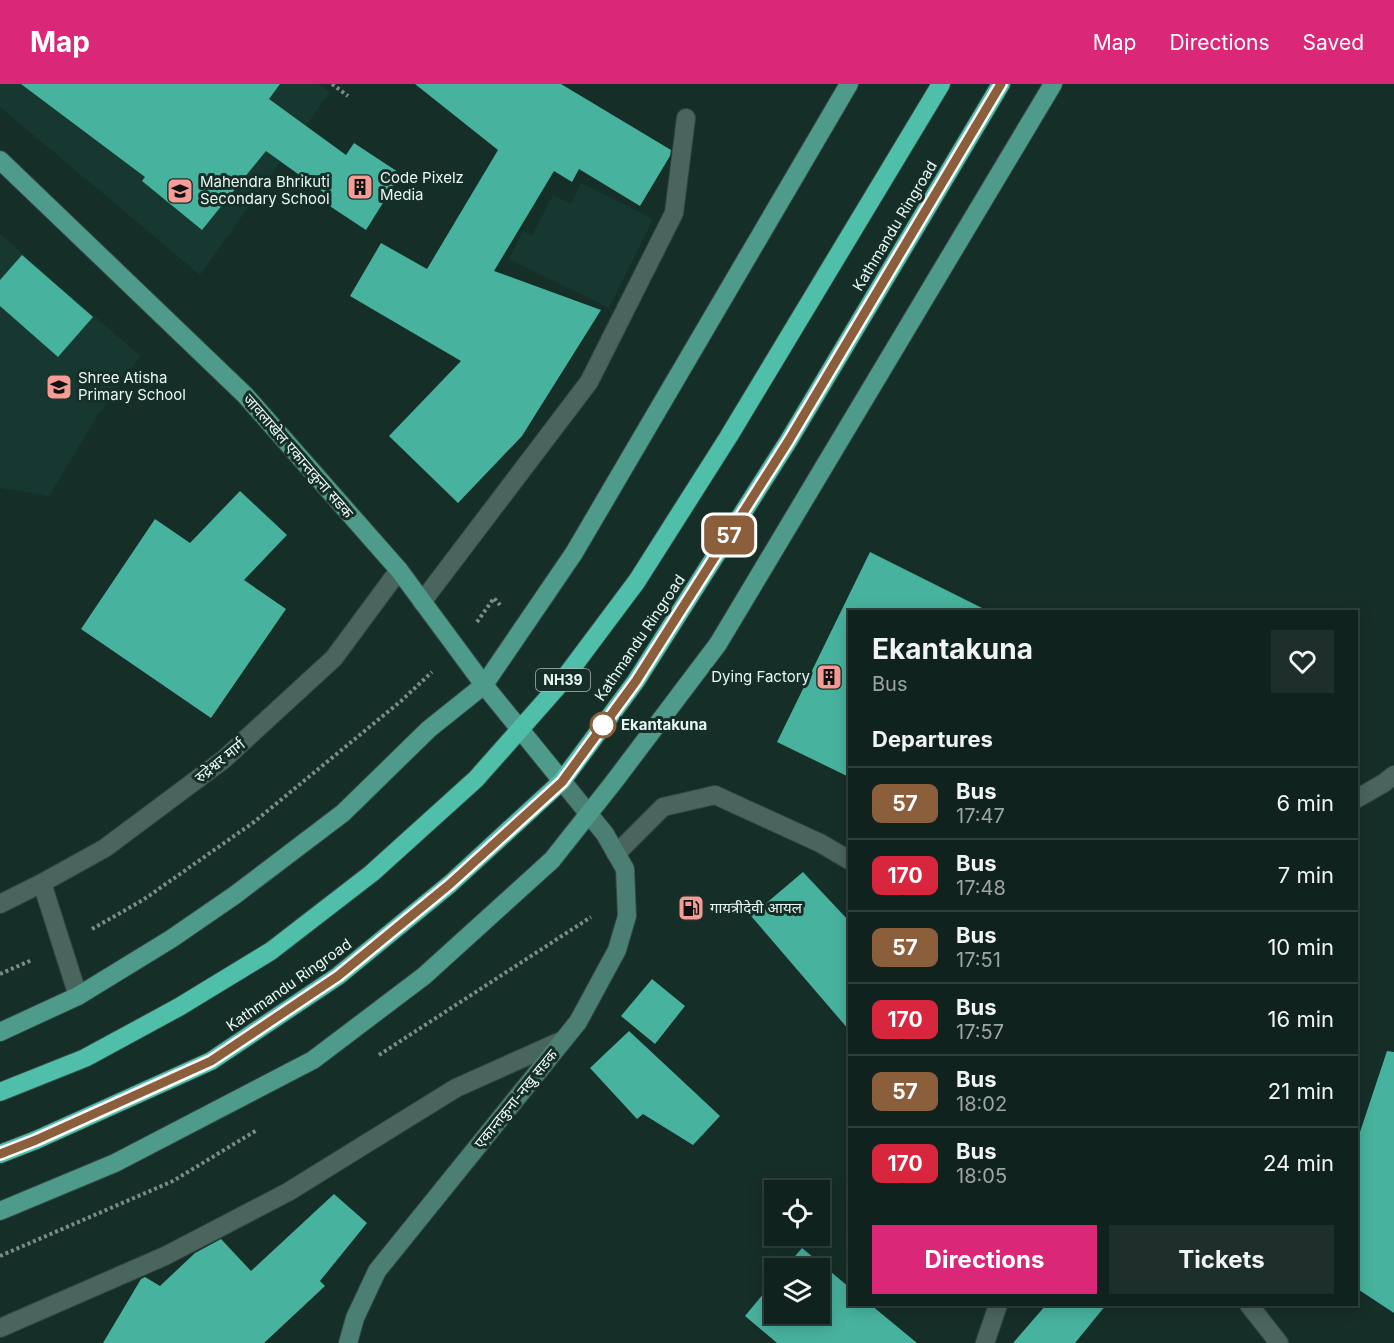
<!DOCTYPE html>
<meta charset="utf-8">
<style>
body{margin:0;font-family:Inter,"Noto Sans Devanagari",sans-serif;background:#1e2f2b;color:#f1f3f6;height:100vh;display:flex;flex-direction:column;font-size:22px;white-space:nowrap}
*{box-sizing:border-box;margin:0}
p{font-size:20px;color:#9ca4a4}
.icon{flex:none;width:33px;height:33px;fill:none;stroke:currentColor;stroke-width:2;stroke-linecap:round;stroke-linejoin:round}
.map{position:relative;flex:1;overflow:hidden}
.drawer{position:absolute;left:848px;top:526px;width:510px;height:696px;display:flex;flex-direction:column;background:#10221e;border-radius:0px;box-shadow:0 3px 15px #0003,0 0 0 2px #303f3c}
.drawer>*{flex:none}
.badge{padding:0 12px;border-radius:9px;font-size:21px;line-height:39px}
.tools{position:absolute;left:764px;top:1096px;display:grid;gap:12px}
.tools a{display:grid;place-items:center;width:66px;height:66px;border-radius:0px;background:#10221e;box-shadow:0 3px 15px #0003,0 0 0 2px #303f3c;font-size:30px}
.map>.badge{position:absolute;translate:-50% -50%;box-shadow:0 0 0 3px #fff}
h2{padding:0 24px;font-size:22px;line-height:54px}
.round{display:grid;place-items:center;flex:none;width:63px;height:63px;border-radius:0px;background:#1e2f2b}
.headline{display:flex;align-items:center;justify-content:space-between;height:102px;padding:0 24px}
h1{font-size:28px;font-weight:700;line-height:45px}
.cta{display:flex;gap:12px;margin-top:auto;padding:12px 24px}
.cta a{flex:1;height:69px;border-radius:0px;background:#db2777;color:#fff;font-size:24px;font-weight:700;line-height:69px;text-align:center}
.cta a+a{background:#1e2f2b;color:#f1f3f6}
ul{padding:0;list-style:none}
li{display:flex;align-items:center;gap:18px;height:72px;padding:0 24px;border-top:2px solid #303f3c}
li div{flex:1}
li b{display:block;font-size:22px}
li em{font-style:normal}
li .badge{min-width:66px;font-weight:700;text-align:center}
header{display:flex;align-items:center;gap:36px;box-sizing:border-box;height:84px;padding:0 30px;background:#db2777;color:#fff}
header strong{font-size:28px}
nav{display:flex;gap:33px;margin-inline-start:auto;font-size:21px}
.map>svg:first-child{display:block}
.built{fill:#163831}
.building{fill:#47b29d}
.lines{fill:none;stroke-linecap:round;stroke-linejoin:round}
.lane-casing{stroke:#334843;stroke-width:20}
.street-casing{stroke:#334843;stroke-width:20}
.secondary-casing{stroke:#334843;stroke-width:20}
.primary-casing{stroke:#334843;stroke-width:20}
.highway-casing{stroke:#334843;stroke-width:20}
.path{stroke:#7a8d88;stroke-width:4;stroke-dasharray:3 3;stroke-linecap:butt}
.lane{stroke:#4a645e;stroke-width:18}
.street{stroke:#4a645e;stroke-width:18}
.secondary{stroke:#4c7f74;stroke-width:18}
.primary{stroke:#4e9b8b;stroke-width:18}
.highway{stroke:#50bfa9;stroke-width:18}
.line-casing{stroke:#fff;stroke-width:14}
.line{stroke:#8b5e3c;stroke-width:9}
.stop-dot{fill:#fff;stroke:#8b5e3c;stroke-width:3}
.labels{text-anchor:middle;stroke-width:6;stroke-linejoin:round;paint-order:stroke}
.shield{fill:#162e28;stroke:#aabbb7;stroke-width:1.5}
.shield-label{font-size:14px;font-weight:bold;fill:#eaf8f4}
.poi-label{font-size:15px;fill:#eaf8f4;stroke:#162e28;text-anchor:start}
.street-label{font-size:15px;fill:#eaf8f4;stroke:#162e28}
.stop-label{font-size:15px;font-weight:bold;fill:#eaf8f4;stroke:#162e28;text-anchor:start}
</style>
<header>
<strong>Map</strong>
<nav><a>Map</a><a>Directions</a><a>Saved</a></nav>
</header>
<div class="map">
<svg width="1394" height="1259" viewBox="0 0 1394 1259">
<rect width="100%" height="100%" fill="#162e28"/>
<g class="built">
<polygon points="0,0 319,0 330,8 200,191 0,23"/>
<polygon points="581,99 653,135 609,224 509,175 523,147 532,152 553,111 571,120"/>
<polygon points="0,150 140,272 96,334 49,412 0,404"/>
</g>
<g class="building">
<polygon points="21,0 280,0 269,15 346,71 354,59 401,90 366,146 319,115 323,108 266,67 202,146 142,97 145,93"/>
<polygon points="415,0 561,0 671,66 670,72 640,122 579,85 572,98 554,87 494,187 601,226 522,352 458,419 389,352 461,277 350,212 381,159 427,185 498,66"/>
<polygon points="22,171 93,233 58,273 0,222 0,196"/>
<polygon points="240,407 287,451 244,496 286,525 211,634 81,545 155,435 190,459"/>
<polygon points="870,468 990,528 849,528 849,693 777,658"/>
<polygon points="803,788 849,837 849,946 751,832"/>
<polygon points="652,895 685,922 655,960 621,932"/>
<polygon points="629,947 720,1032 693,1061 643,1030 637,1035 590,984"/>
<polygon points="1387,967 1394,968 1394,1229 1356,1204 1356,1060"/>
<polygon points="334,1110 367,1139 320,1197 325,1202 264,1259 103,1259 141,1195 145,1193 160,1202 195,1169 221,1155 251,1187"/>
<polygon points="802,1164 849,1203 849,1221 871,1221 917,1259 777,1259 745,1232 774,1197 774,1230 819,1230 819,1185 784,1185"/>
<polygon points="1046,1221 1106,1221 1075,1259 1013,1259"/>
</g>
<g class="lines">
<g class="lane-casing">
<g id="lane">
<polyline points="422,518 589,298 674,129 686,34"/>
<polyline points="42,799 78,912"/>
</g>
</g>
<g class="street-casing">
<g id="street">
<polyline points="1356,715 1384,699 1394,691"/>
<polyline points="616,770 663,723 715,711 820,759 849,776"/>
<polyline points="0,820 42,799 105,764 223,676 334,574 399,486"/>
<polyline points="1249,1221 1279,1259"/>
<polyline points="0,1244 165,1172 288,1108 456,1004 563,956"/>
<polyline points="985,1259 998,1221"/>
</g>
</g>
<g class="secondary-casing">
<polyline id="secondary" points="348,1259 355,1234 377,1187 578,938 617,866 627,832 625,785 605,750 562,697"/>
</g>
<g class="primary-casing">
<g id="primary">
<polyline points="0,76 245,311 399,486 484,601 562,697"/>
<polyline points="0,948 78,912 171,855 235,811 343,729 429,645 484,601 574,469 849,0"/>
<polyline points="0,1127 115,1079 313,976 424,892 552,776 613,699 718,560 1053,0"/>
</g>
</g>
<g class="highway-casing">
<g id="highway">
<polyline points="0,1008 85,974 179,923 271,867 372,789 476,695 560,600 637,497 729,352 941,0"/>
<polyline points="0,1070 36,1056 211,977 338,892 450,800 562,697 636,597 789,356 1001,0"/>
</g>
</g>
<g class="path">
<polyline points="332,0 348,12"/>
<polyline points="477,538 494,514 500,521"/>
<polyline points="92,845 143,816 254,738 401,617 432,588"/>
<polyline points="0,890 32,876"/>
<polyline points="379,971 591,833"/>
<polyline points="0,1172 173,1097 257,1046"/>
</g>
<use href="#lane" class="lane"/>
<use href="#street" class="street"/>
<use href="#secondary" class="secondary"/>
<use href="#primary" class="primary"/>
<use href="#highway" class="highway"/>
</g>
<g class="lines">
<g class="line-casing">
<polyline id="line" points="0,1070 36,1056 211,977 247,953 338,892 450,800 562,698 636,597 789,356 1001,0"/>
</g>
<use href="#line" class="line"/>
</g>
<defs>
<g id="building-square" transform="scale(1.35)"><rect x="-9" y="-9" width="18" height="18" rx="4" fill="#f59c94" stroke="#162e28"/><path d="M-4-6H4V6H1V3H-1V6H-4ZM-2.5-4.3h1.7v1.8h-1.7ZM.8-4.3h1.7v1.8H.8ZM-2.5-1h1.7V.8h-1.7ZM.8-1h1.7V.8H.8Z" fill="#111"/></g>
<g id="school-square" transform="scale(1.35)"><rect x="-9" y="-9" width="18" height="18" rx="4" fill="#f59c94" stroke="#162e28"/><path d="M0-5L7-2L0 1L-7-2ZM-4 1L0 2.5L4 1V4Q0 6-4 4Z" fill="#111"/></g>
<g id="fuel-square" transform="scale(1.35)"><rect x="-9" y="-9" width="18" height="18" rx="4" fill="#f59c94" stroke="#162e28"/><path d="M-5.5-6h7V0h2V4h1.3V-2.5L3-4.5l.8-.8L6-3V5H2.5V1h-1V6h-7ZM-4.2-4.7v3.2H.2V-4.7Z" fill="#111"/></g>
</defs>
<g fill-rule="evenodd">
<use href="#building-square" x="360" y="103"/>
<use href="#school-square" x="180" y="107"/>
<use href="#school-square" x="59" y="303"/>
<use href="#building-square" x="829" y="593"/>
<use href="#fuel-square" x="691" y="824"/>
</g>
<circle class="stop-dot" cx="603" cy="641" r="12"/>
<g class="labels">
<rect class="shield" x="536" y="585" width="54" height="22" rx="4.5"/>
<g class="shield-label">
<text x="563" y="601">NH39</text>
</g>
<g class="poi-label">
<text x="380" y="99">Code Pixelz<tspan x="380" dy="17">Media</tspan></text>
<text x="200" y="103">Mahendra Bhrikuti<tspan x="200" dy="17">Secondary School</tspan></text>
<text x="78" y="299">Shree Atisha<tspan x="78" dy="17">Primary School</tspan></text>
<text x="810" y="598" text-anchor="end">Dying Factory</text>
<text x="710" y="829">गायत्रीदेवी आयल</text>
</g>
<g class="street-label">
<text transform="translate(895 142) rotate(-59)" y="5">Kathmandu Ringroad</text>
<text transform="translate(298 372) rotate(49)" y="5">जावलाखेल एकान्तकुना सडक</text>
<text transform="translate(640 554) rotate(-56)" y="5">Kathmandu Ringroad</text>
<text transform="translate(220 677) rotate(-39)" y="5">रुद्रेश्वर मार्ग</text>
<text transform="translate(289 901) rotate(-35)" y="5">Kathmandu Ringroad</text>
<text transform="translate(516 1015) rotate(-51)" y="5">एकान्तकुना-नखु सडक</text>
</g>
<g class="stop-label">
<text x="621" y="646">Ekantakuna</text>
</g>
</g>
</svg>
<div class="tools">
<a><svg class="icon" aria-label="locate" viewBox="0 0 24 24"><circle cx="12" cy="12" r="6"/><path d="M12 2v4M12 18v4M2 12h4M18 12h4"/></svg></a>
<a><svg class="icon" aria-label="layers" viewBox="0 0 24 24"><path d="M12 4l9 5-9 5-9-5zM3 14l9 5 9-5"/></svg></a>
</div>
<b class="badge" style="left:729px;top:451px;background:#8b5e3c;color:#fff">57</b>
<section class="drawer">
<div class="headline"><div><h1>Ekantakuna</h1><p>Bus</p></div><a class="round"><svg class="icon" aria-label="heart" viewBox="0 0 24 24"><path d="M12 20l-8-8c-3-5 5-10 8-4 3-6 11-1 8 4z"/></svg></a></div>
<h2>Departures</h2>
<ul>
<li><span class="badge" style="background:#8b5e3c;color:#fff">57</span><div><b>Bus</b><p>17:47</p></div><em>6 min</em></li>
<li><span class="badge" style="background:#d7263d;color:#fff">170</span><div><b>Bus</b><p>17:48</p></div><em>7 min</em></li>
<li><span class="badge" style="background:#8b5e3c;color:#fff">57</span><div><b>Bus</b><p>17:51</p></div><em>10 min</em></li>
<li><span class="badge" style="background:#d7263d;color:#fff">170</span><div><b>Bus</b><p>17:57</p></div><em>16 min</em></li>
<li><span class="badge" style="background:#8b5e3c;color:#fff">57</span><div><b>Bus</b><p>18:02</p></div><em>21 min</em></li>
<li><span class="badge" style="background:#d7263d;color:#fff">170</span><div><b>Bus</b><p>18:05</p></div><em>24 min</em></li>
</ul>
<div class="cta"><a>Directions</a><a>Tickets</a></div>
</section>
</div>
